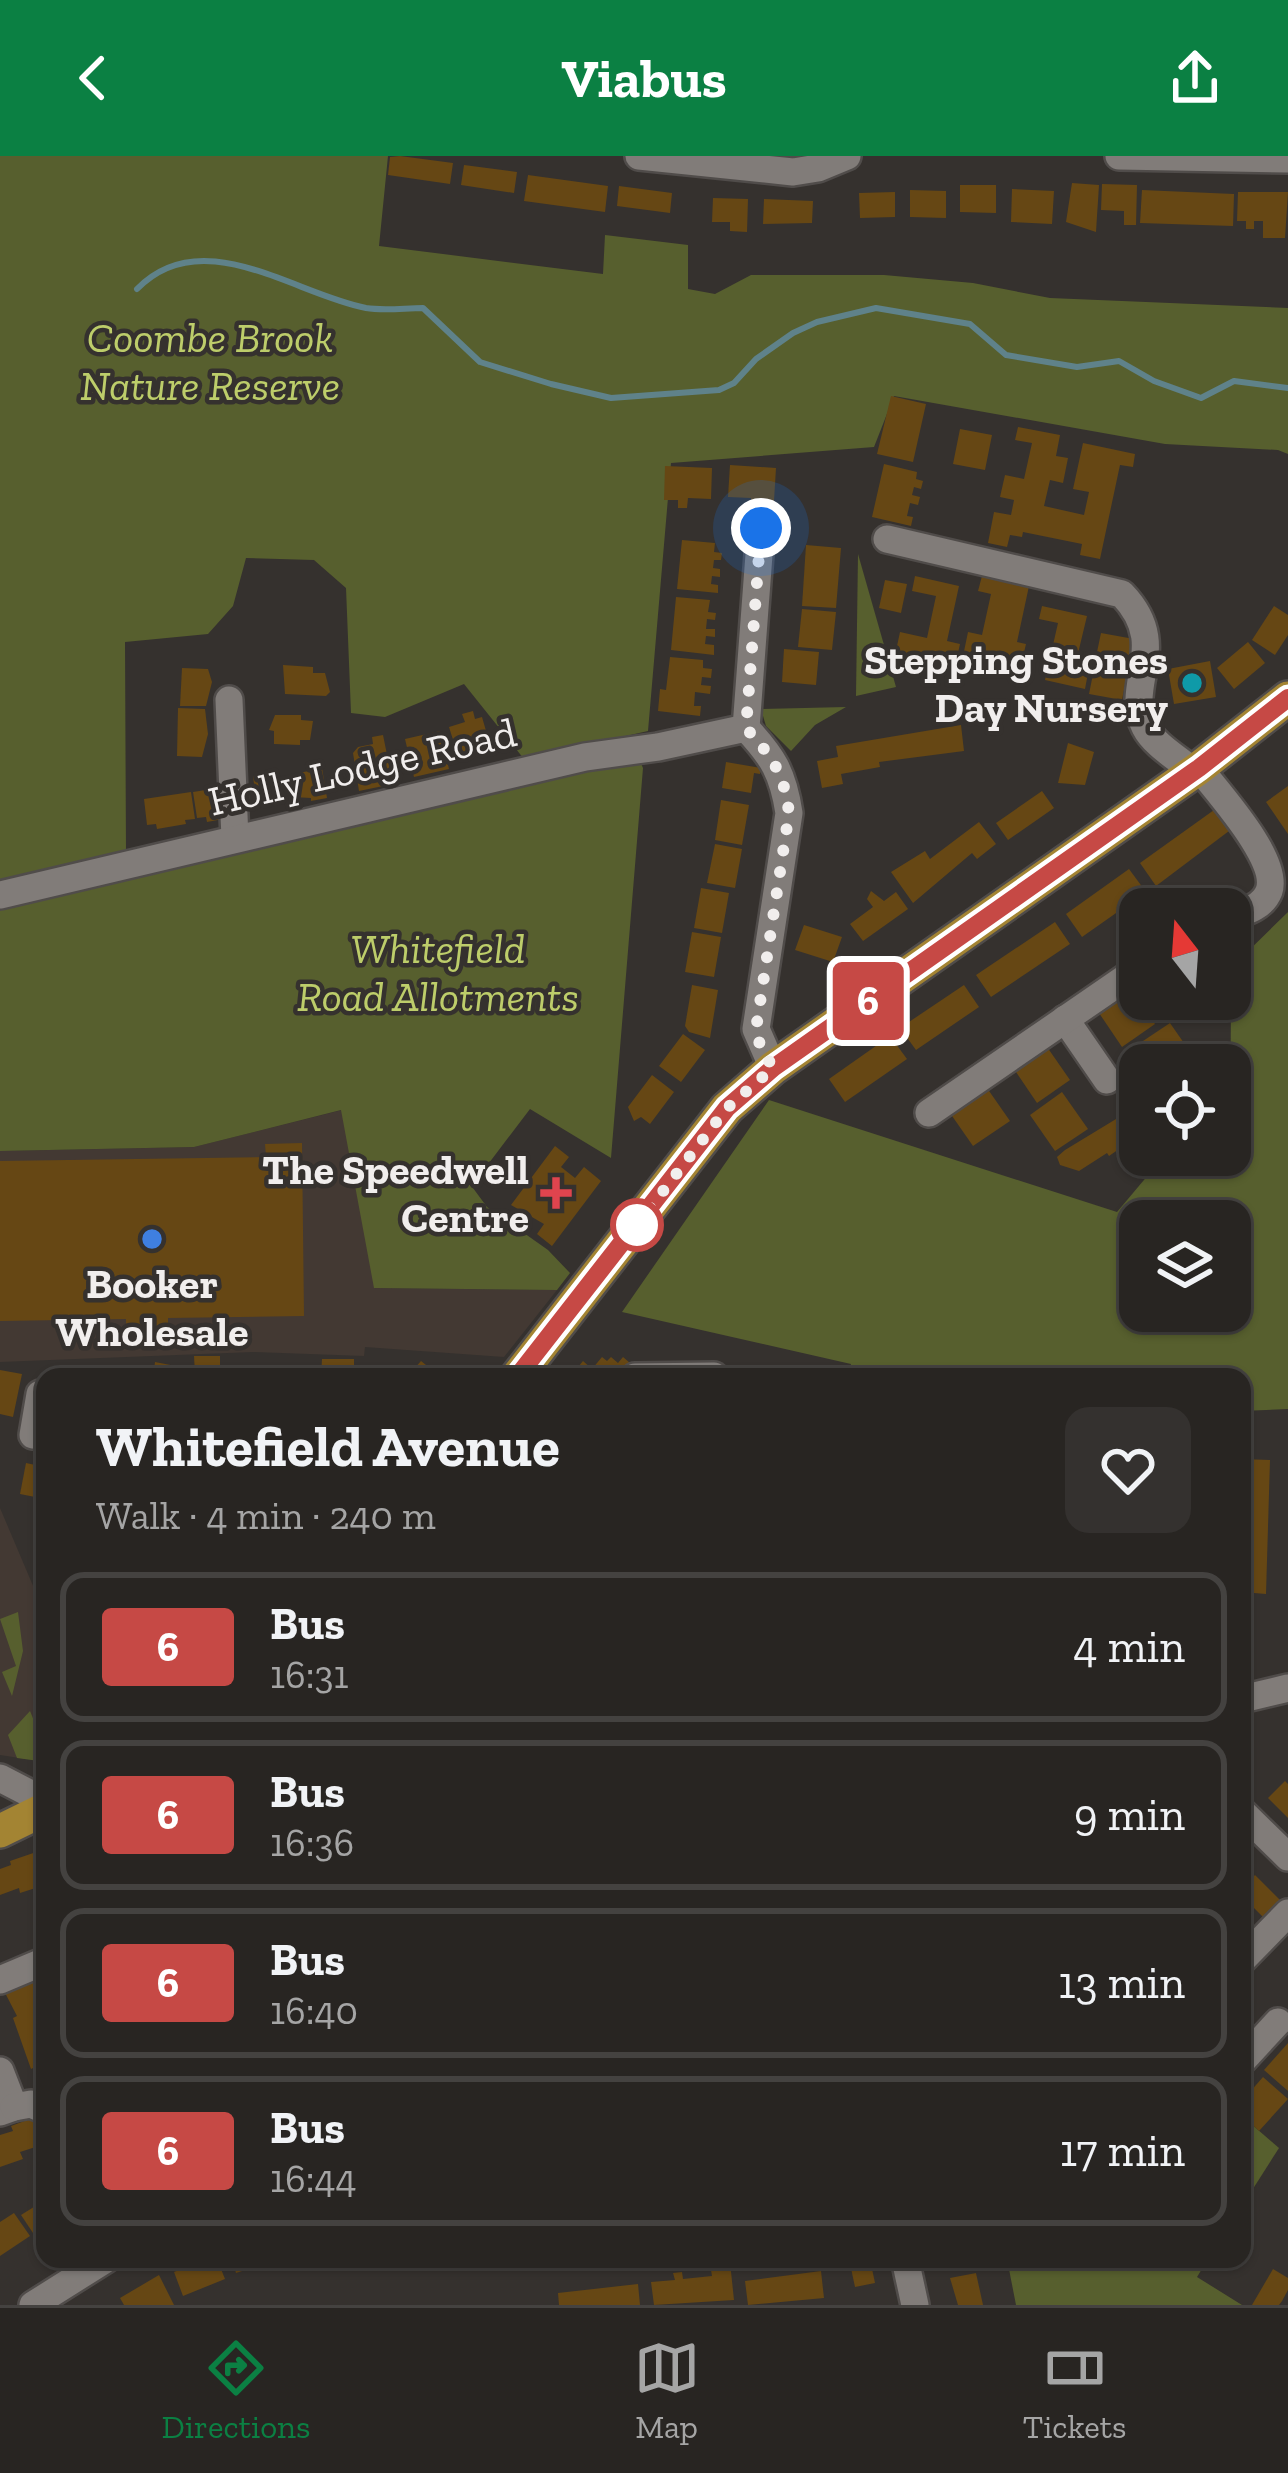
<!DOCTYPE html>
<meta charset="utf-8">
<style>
body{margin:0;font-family:"Zilla Slab",serif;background:#34312f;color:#f1f3f6;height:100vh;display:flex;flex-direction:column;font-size:45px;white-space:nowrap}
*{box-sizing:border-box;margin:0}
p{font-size:39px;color:#a5a5a5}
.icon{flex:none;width:66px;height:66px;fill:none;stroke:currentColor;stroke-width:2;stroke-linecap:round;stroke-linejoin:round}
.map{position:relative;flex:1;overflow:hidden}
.drawer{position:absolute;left:36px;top:1212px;width:1215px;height:900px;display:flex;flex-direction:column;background:#282522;border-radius:24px;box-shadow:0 3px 9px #0004,0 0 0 3px #444240}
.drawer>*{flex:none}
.badge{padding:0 24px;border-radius:9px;font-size:42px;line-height:78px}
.needle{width:78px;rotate:343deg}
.controls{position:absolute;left:1119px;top:732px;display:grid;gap:24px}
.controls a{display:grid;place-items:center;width:132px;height:132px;border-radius:24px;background:#282522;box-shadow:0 3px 9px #0004,0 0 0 3px #444240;font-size:60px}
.you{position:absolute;width:60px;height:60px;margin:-30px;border:9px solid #fff;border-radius:50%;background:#1a73e8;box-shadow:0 0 0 18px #1a73e833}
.map>.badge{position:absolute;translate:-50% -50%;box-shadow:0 0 0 6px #fff}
.round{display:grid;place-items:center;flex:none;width:126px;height:126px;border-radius:24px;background:#34312f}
.overview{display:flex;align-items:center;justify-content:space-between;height:204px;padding:0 60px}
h1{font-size:57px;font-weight:700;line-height:90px}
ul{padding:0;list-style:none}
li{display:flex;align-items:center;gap:36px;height:150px;margin:0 24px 18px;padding:0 36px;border:6px solid #444240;border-radius:24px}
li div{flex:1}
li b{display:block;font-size:45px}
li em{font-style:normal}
li .badge{min-width:132px;font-weight:700;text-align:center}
header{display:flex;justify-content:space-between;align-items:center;height:156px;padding:0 60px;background:#0b8043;color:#fff;font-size:54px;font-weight:700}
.dock{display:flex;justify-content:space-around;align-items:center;height:168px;border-top:3px solid #444240;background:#282522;font-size:33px;color:#a5a5a5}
.dock a{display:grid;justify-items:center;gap:6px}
.dock .active{color:#0b8043}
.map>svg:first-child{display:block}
.built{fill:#433933}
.green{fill:#575f2e;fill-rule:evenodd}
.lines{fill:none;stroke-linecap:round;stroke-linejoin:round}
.stream{stroke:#5f828a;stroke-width:6}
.building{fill:#664714}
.minor-casing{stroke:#504c4a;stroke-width:32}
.major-casing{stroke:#504c4a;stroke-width:38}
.minor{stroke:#817c79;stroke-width:27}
.major{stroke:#a38433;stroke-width:33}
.line-casing{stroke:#fff;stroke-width:27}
.line{stroke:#c64945;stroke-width:18}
.walk{stroke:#f1eeed;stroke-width:12;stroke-dasharray:0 21.6}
.culture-dot{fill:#0f9aa8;stroke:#35312e;stroke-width:4.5}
.health-dot{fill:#e0444e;stroke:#35312e;stroke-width:4.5}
.stop-dot{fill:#fff;stroke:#c64945;stroke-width:6}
.shop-dot{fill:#3f7fe0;stroke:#35312e;stroke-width:4.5}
.labels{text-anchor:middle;stroke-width:9;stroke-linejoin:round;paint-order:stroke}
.park-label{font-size:42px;font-style:italic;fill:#bdcd6a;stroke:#35312e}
.poi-label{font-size:42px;font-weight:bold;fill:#f1eeed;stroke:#35312e;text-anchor:end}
.street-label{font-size:42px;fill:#f1eeed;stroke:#35312e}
</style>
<header><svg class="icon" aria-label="back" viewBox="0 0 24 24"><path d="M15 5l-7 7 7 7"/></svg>Viabus<svg class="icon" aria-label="share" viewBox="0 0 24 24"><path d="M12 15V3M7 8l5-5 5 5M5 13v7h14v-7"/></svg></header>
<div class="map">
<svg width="1288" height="2149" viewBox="0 0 1288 2149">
<rect width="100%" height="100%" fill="#35312e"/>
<g class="built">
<polygon points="342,954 375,1132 557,1134 504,1201 365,1191 364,1200 253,1196 0,1206 0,995 194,991"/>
<polygon points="0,1352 45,1458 45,1600 40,1600 39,1605 0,1599"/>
</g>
<g class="green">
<polygon points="0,0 388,0 379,90 603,118 605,79 688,89 688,133 715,138 751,119 884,119 973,127 1050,142 1288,152 1288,298 1278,294 1165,288 894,240 874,291 671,307 648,575 524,603 464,528 385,561 351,557 346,432 314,404 246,402 233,450 208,478 125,486 126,698 0,731"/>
<polygon points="858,398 896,531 856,540"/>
<polygon points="846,551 815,569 791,595 766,570 761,553"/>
<polygon points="638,601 643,612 611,1002 530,953 489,1007 456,1009 487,1051 548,1094 570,1117 557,1134 374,1132 341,954 194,991 0,995 0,753 621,602"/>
<path d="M1288,756V1253L1242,1255V1221H848L851,1208L622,1156L769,944L1117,1056L1165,999H1230L1231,840L1241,802ZM1140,1065H1230V1155H1140Z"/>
<polygon points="18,1456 23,1495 12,1540 2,1516 16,1510 0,1463"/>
<polygon points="30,1555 41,1582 45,1581 45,1600 40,1600 39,1605 17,1602 8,1579"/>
<polygon points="1242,1960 1279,1992 1242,2050"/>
<polygon points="1007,2103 1208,2103 1197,2121 1242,2149 1016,2149"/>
</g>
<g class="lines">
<path class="stream" d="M137,133C202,66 294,138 366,152C384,155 405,152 423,152L480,206L551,228L611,242L719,234L734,227L756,203L793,177L817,166L876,152L970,168L1006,199L1077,211L1119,205L1154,225L1201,242L1234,225L1288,232"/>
</g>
<g class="building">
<polygon points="400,0 453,7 450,28 388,19 390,1"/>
<polygon points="464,9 517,16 514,37 461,29"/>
<polygon points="528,19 608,30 605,56 524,45"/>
<polygon points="1072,27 1099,29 1096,76 1066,66"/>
<polygon points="1102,28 1137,29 1136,69 1124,69 1124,55 1101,54"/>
<polygon points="960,29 996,29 996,57 960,56"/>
<polygon points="619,30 672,37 670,57 617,50"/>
<polygon points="1012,33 1054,35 1052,68 1011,66"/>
<polygon points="910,34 946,35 946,62 910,61"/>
<polygon points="1142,34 1234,38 1233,70 1140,67"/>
<polygon points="895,36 895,61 860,62 859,37"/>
<polygon points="1238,36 1288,36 1285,82 1263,82 1263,65 1254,65 1254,73 1246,73 1246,65 1237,65"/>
<polygon points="713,42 748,43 747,76 730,75 730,66 712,66"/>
<polygon points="764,43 813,45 812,67 763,68"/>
<polygon points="891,240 926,248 913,306 877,298"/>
<polygon points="1018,271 1060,279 1056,300 1068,302 1063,327 1050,324 1044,350 1084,359 1089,336 1073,333 1083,287 1135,298 1133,311 1120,309 1100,403 1080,399 1082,388 1023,376 1022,381 1010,379 1007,391 988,387 994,356 1011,359 1014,344 1000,341 1005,319 1024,323 1032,287 1015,284"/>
<polygon points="960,273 992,279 985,314 953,308"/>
<polygon points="884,308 917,316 916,323 923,325 921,333 914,331 912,339 920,341 918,349 910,347 907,360 913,361 911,370 872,361"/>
<polygon points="730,309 776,312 774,345 762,344 762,352 751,351 751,342 728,341"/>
<polygon points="665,310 712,312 711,343 688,342 687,352 678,352 678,344 664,344"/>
<polygon points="682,384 715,387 714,396 722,397 721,404 714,404 713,412 720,413 720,421 712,420 711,428 718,429 718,437 677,433"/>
<polygon points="806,389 841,392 836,452 802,450"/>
<polygon points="915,420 959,430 947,485 960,488 956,506 916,497 913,508 894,504 900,476 927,482 936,440 912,435"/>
<polygon points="982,420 1029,430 1017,486 1026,488 1022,505 984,497 982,509 962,505 968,476 982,479 991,438 978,435"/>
<polygon points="885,424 907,428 901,457 879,452"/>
<polygon points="676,441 710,444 708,456 716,457 715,464 707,463 706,473 715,473 715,481 706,480 705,488 714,489 714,499 671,494"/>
<polygon points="1042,450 1087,460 1074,514 1088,517 1085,533 1045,524 1058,467 1039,463"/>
<polygon points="1274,450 1288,459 1288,479 1275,499 1252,484"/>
<polygon points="802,453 836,456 832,494 798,491"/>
<polygon points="1101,477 1134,483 1122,544 1089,538 1093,518 1101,519 1105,498 1097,496"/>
<polygon points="1248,486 1265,507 1234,533 1217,512"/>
<polygon points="784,493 819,496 816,529 782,526"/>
<polygon points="670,501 703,504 703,512 712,513 711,522 702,521 701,529 711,530 710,538 695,536 694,550 701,550 700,560 658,555 660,533 666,534"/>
<polygon points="1210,505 1216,541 1174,548 1168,513"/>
<polygon points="283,509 313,511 313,517 325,517 330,536 326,540 285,538"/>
<polygon points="182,512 208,513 212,526 206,550 180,550"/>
<polygon points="178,552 205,553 208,578 202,601 177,600"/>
<polygon points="473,555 475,563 482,561 491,592 458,600 449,571 465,566 462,558"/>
<polygon points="275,559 301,559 301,564 313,565 310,584 300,584 300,589 274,588 274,575 269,574"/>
<polygon points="961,569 964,595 879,606 880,611 841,618 843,628 822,632 817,605 838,601 836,590"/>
<polygon points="440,575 449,613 414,621 405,583"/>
<polygon points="383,579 393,628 359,635 353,597 358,591 373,588 372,581"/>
<polygon points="1068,587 1094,596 1085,629 1058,627"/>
<polygon points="726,606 761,612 760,618 754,617 751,637 722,632"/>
<polygon points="322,612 327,642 311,645 311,642 293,641 290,619"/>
<polygon points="279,617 282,644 257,652 253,620"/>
<polygon points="1288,630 1288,678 1266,646"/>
<polygon points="218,632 223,663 207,666 206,661 197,662 193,636"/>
<polygon points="1042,635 1054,652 1008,684 996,667"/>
<polygon points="191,636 195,663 185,664 186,668 157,673 156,668 147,669 144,643"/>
<polygon points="721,644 749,649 742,689 715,684"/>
<polygon points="1214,654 1229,675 1156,730 1140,707"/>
<polygon points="979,666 996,688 977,703 972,697 913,747 891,716 925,695 930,703"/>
<polygon points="715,688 742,693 735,732 707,727"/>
<polygon points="1129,713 1146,736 1082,781 1066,758"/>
<polygon points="701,732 729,737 722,777 694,772"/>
<polygon points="871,735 884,745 896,736 908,753 863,785 850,768 873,751 867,743"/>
<polygon points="1055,766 1070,788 991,841 976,819"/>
<polygon points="804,769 842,781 833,806 795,794"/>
<polygon points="692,776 721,781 714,821 685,816"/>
<polygon points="692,829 718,834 710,882 689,876 685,870"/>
<polygon points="964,829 979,851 916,894 900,872"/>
<polygon points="1130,832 1155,868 1122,891 1097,854"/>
<polygon points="1170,867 1195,903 1187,909 1151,909 1137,889"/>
<polygon points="683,878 705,894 681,926 659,910"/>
<polygon points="890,880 907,903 845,946 829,923"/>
<polygon points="1045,888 1070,924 1037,947 1012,910"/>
<polygon points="652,919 674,936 650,968 641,961 634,965 628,951"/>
<polygon points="987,932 1010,965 973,990 950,957"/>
<polygon points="1062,936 1088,973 1055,995 1030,959"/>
<polygon points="1121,960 1140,991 1127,999 1122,991 1109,1000 1107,997 1079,1015 1060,1009 1057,1001 1065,994"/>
<polygon points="302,987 304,1160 168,1162 168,1171 126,1171 126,1163 0,1165 0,1005 266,1001 265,988"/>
<polygon points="555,990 569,1001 561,1011 575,1022 584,1011 601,1025 552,1090 537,1078 544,1068 511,1049"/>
<polygon points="194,1200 220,1200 220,1219 195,1219"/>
<polygon points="602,1201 607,1205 611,1201 618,1207 623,1201 637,1213 630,1221 570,1221 583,1205 592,1213"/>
<polygon points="322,1203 354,1203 354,1221 321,1221"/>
<polygon points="421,1205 441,1221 407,1221"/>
<polygon points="155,1206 186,1212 184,1221 153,1221"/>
<polygon points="0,1214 22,1218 13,1261 0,1258"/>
<polygon points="1242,1303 1270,1304 1266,1438 1242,1436"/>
<polygon points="26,1307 45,1311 45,1343 20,1338"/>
<polygon points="1285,1625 1288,1628 1288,1662 1268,1642"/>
<polygon points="45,1693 45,1729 20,1737 19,1732 0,1739 0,1713 11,1709 10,1705"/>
<polygon points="1255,1719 1288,1752 1271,1769 1242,1740 1242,1732"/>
<polygon points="33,1823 45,1857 44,1947 38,1929 41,1928 35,1911 31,1913 13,1862 17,1860 3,1833"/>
<polygon points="1288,1887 1288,1935 1264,1914"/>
<polygon points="1263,1921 1288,1943 1259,1975 1242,1959 1242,1945"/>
<polygon points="38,1960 41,1969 45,1968 45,1988 20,1996 23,2003 0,2011 0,1979 13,1975 11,1970"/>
<polygon points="45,2044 45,2069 33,2077 21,2059"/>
<polygon points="14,2057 30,2080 0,2100 0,2066"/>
<polygon points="206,2103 217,2103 225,2123 183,2140 174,2116"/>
<polygon points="232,2103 276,2103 276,2104 236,2117"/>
<polygon points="849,2103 870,2103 875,2127 855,2131"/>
<polygon points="730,2106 734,2144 654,2149 651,2126 675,2124 673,2117 682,2116 683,2123 712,2120 710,2108"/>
<polygon points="1273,2113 1288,2122 1288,2134 1282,2145 1279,2149 1252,2149"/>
<polygon points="821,2115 824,2142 748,2149 745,2125"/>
<polygon points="976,2117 983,2149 958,2149 950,2122"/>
<polygon points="159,2119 174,2149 124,2149 120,2142"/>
<polygon points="638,2128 640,2149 559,2149 558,2137"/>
</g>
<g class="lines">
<g class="minor-casing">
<g id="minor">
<polyline points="639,0 793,16 818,12 847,0"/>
<polyline points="1119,0 1288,3"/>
<path d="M887,383L1122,438C1172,490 1123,528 1145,571C1154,589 1179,603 1194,616"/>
<polyline points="229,544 235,682"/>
<path d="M746,572C773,601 783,617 789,657L756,873L773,912"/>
<polyline points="746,572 761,372"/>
<path d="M1199,612C1218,637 1280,704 1269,735C1263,751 1245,756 1230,761"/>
<polyline points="0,739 585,601 658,591 746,572"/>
<polyline points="1065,863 1107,924"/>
<polyline points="929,957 1140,812"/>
<polyline points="635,1221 714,1220"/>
<polyline points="33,1279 40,1238"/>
<polyline points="1242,1543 1288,1532"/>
<polyline points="0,1622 27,1636 45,1653"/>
<polyline points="1242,1656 1288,1701"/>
<polyline points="1242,1804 1288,1757"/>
<polyline points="0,1824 45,1805"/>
<polyline points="1242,1905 1278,1866"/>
<polyline points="0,1915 14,1951 0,1956"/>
<polyline points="14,1951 31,1948 45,1954"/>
<polyline points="905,2103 915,2149"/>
<polyline points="33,2149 106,2103"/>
</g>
</g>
<g class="major-casing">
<g id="major">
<polyline points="517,1221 727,952 773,912 1199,612 1288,542"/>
<polyline points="0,1675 45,1653"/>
</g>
</g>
<use href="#minor" class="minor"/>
<use href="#major" class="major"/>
</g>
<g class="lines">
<g class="line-casing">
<polyline id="line" points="517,1221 727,952 773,912 1199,612 1288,542"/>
</g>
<use href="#line" class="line"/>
<path class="walk" d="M637,1069L727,952L773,912L760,889L756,873L789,657C784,617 773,602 746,572L761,372"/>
</g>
<circle class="culture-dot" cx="1192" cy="527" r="12"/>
<path class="health-dot" d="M550 1019h12v12h12v12h-12v12h-12v-12h-12v-12h12z"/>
<circle class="stop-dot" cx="637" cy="1069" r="24"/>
<circle class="shop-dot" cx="152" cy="1083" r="12"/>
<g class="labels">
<g class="park-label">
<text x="210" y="196">Coombe Brook<tspan x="210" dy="48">Nature Reserve</tspan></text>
<text x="438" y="807">Whitefield<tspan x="438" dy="48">Road Allotments</tspan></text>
</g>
<g class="poi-label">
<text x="1168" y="518">Stepping Stones<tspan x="1168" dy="48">Day Nursery</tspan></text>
<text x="529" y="1028">The Speedwell<tspan x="529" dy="48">Centre</tspan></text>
<text x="152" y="1142" text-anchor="middle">Booker<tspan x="152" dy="48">Wholesale</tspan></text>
</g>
<g class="street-label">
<text transform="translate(362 610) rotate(-13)" y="15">Holly Lodge Road</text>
</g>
</g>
</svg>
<div class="controls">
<a><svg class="needle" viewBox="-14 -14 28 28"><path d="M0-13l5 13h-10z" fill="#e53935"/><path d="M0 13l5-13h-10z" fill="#a5a5a5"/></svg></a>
<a><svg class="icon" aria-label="locate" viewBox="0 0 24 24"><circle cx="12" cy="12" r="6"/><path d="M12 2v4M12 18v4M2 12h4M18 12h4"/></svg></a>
<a><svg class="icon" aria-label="layers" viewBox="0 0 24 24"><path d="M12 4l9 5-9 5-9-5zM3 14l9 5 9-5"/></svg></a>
</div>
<div class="you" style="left:761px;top:372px"></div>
<b class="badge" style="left:868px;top:845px;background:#c64945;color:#fff">6</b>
<section class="drawer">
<div class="overview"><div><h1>Whitefield Avenue</h1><p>Walk · 4 min · 240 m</p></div><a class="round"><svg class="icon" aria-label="heart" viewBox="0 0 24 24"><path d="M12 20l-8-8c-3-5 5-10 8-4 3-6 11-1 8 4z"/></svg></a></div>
<ul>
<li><span class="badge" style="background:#c64945;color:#fff">6</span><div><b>Bus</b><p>16:31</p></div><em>4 min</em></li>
<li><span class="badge" style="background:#c64945;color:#fff">6</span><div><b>Bus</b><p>16:36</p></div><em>9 min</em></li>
<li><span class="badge" style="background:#c64945;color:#fff">6</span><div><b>Bus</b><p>16:40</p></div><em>13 min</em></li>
<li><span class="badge" style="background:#c64945;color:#fff">6</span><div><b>Bus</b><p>16:44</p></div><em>17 min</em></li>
</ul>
</section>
</div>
<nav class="dock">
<a class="active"><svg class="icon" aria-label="directions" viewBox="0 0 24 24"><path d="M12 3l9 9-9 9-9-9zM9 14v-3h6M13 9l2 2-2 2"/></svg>Directions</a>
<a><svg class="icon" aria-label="map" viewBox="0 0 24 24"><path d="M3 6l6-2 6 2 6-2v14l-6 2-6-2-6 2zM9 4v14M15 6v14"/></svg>Map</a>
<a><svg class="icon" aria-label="tickets" viewBox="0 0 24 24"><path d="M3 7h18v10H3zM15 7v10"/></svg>Tickets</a>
</nav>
